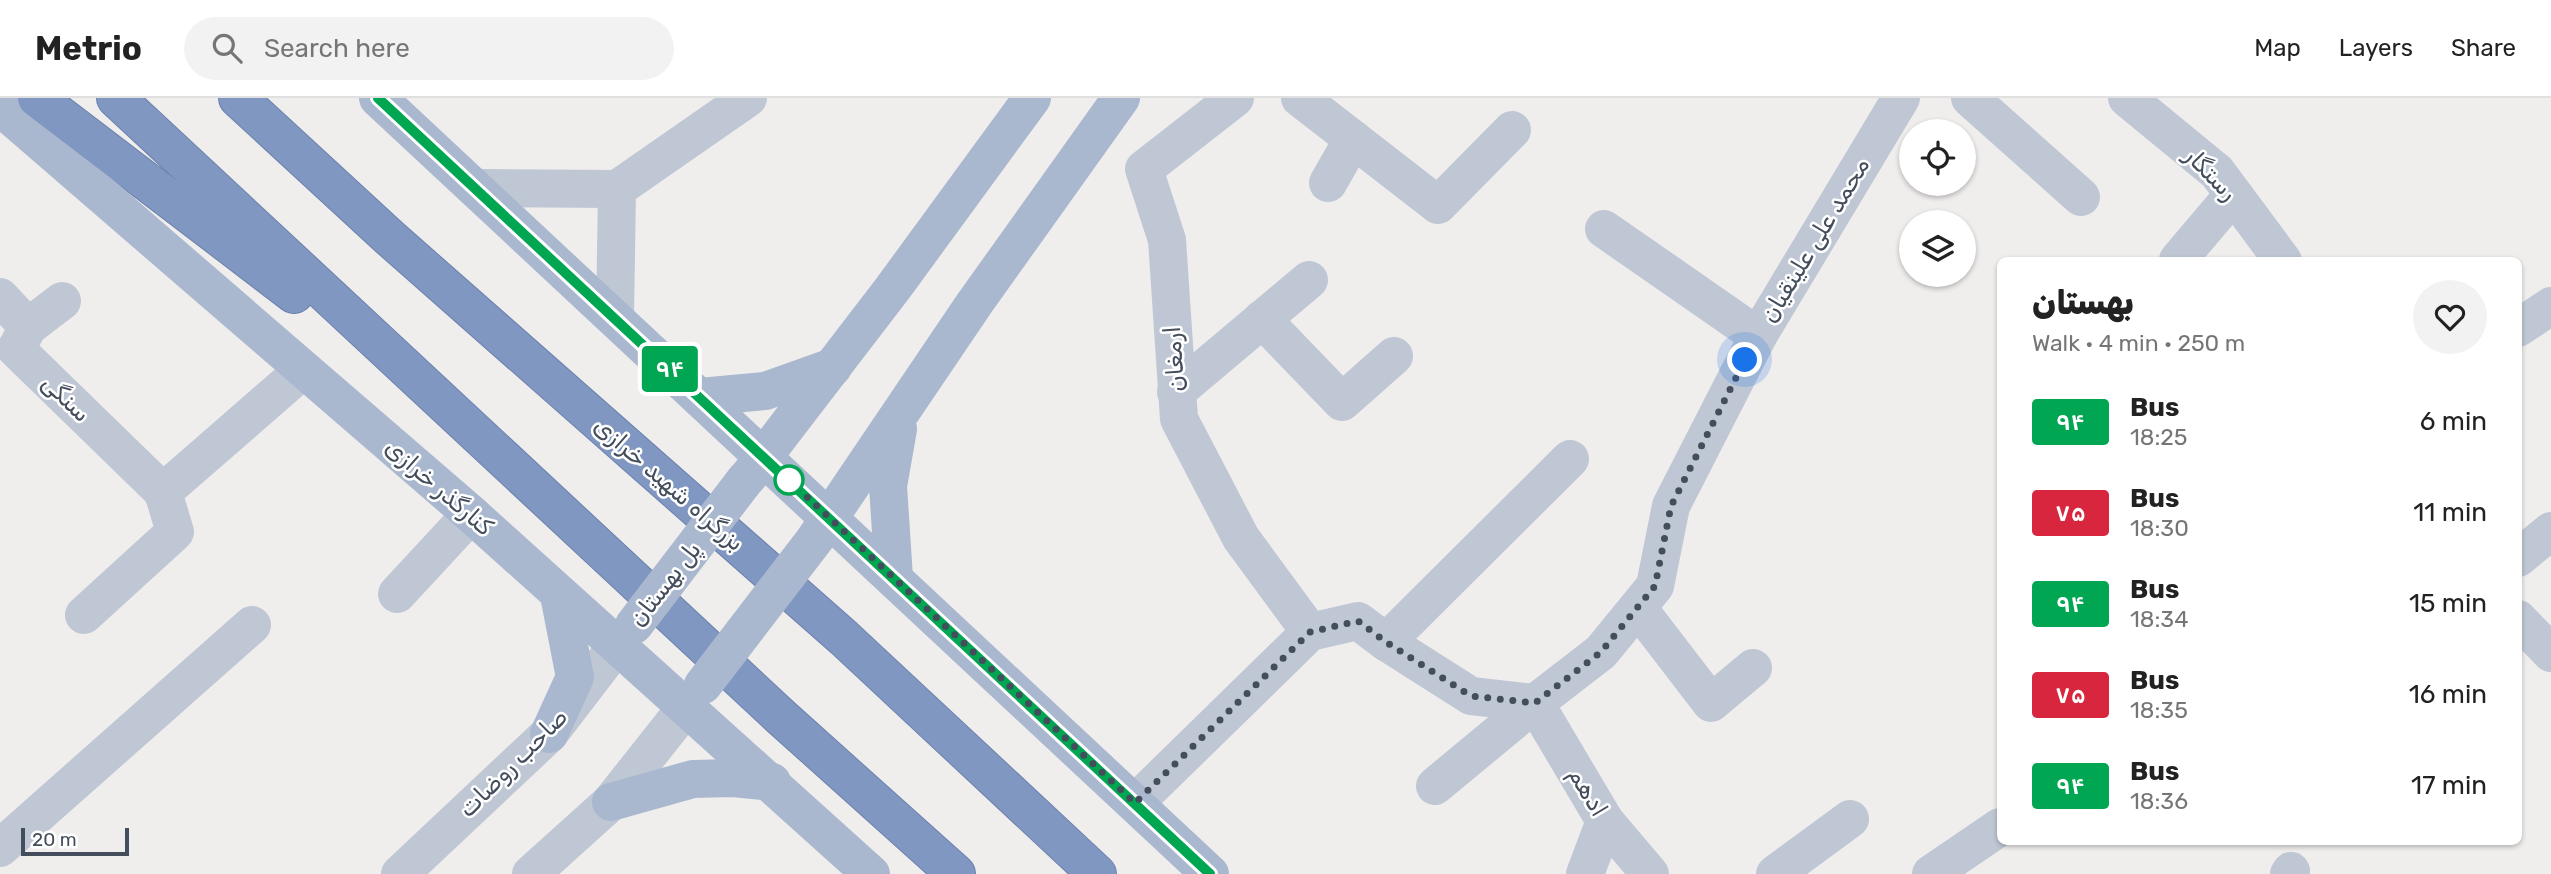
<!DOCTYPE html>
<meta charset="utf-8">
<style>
body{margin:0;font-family:Rubik,"Noto Naskh Arabic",sans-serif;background:#f2f2f2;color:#222;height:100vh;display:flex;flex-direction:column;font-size:26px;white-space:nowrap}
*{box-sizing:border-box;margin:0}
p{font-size:23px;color:#767676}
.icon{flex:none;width:38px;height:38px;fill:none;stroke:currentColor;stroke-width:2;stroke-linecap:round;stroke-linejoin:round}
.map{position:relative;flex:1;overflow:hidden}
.panel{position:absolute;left:1997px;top:159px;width:525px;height:588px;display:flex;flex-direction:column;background:#fff;border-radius:10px;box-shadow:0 2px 5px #0004}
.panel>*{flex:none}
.badge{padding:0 14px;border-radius:5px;font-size:24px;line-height:46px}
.controls{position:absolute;left:1899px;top:21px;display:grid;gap:14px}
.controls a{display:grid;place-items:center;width:77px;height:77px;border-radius:50%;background:#fff;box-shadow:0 2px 5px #0004;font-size:35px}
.scale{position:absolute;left:21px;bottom:18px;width:108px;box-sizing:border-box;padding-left:7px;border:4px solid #444d5c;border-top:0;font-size:19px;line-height:24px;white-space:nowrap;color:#444d5c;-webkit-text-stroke:5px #fff;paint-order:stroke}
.you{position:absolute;width:35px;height:35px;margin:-18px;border:5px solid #fff;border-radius:50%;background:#1a73e8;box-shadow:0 0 0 10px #1a73e833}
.map>.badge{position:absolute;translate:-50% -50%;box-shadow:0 0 0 4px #fff}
.round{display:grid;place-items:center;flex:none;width:74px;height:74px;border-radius:37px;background:#f2f2f2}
.summary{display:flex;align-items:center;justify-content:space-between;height:119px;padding:0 35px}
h1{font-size:33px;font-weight:800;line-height:52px}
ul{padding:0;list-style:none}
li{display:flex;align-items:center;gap:21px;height:91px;padding:0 35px}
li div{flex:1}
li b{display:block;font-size:26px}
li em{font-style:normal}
li .badge{min-width:77px;font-weight:700;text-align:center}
header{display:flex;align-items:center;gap:42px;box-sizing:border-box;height:98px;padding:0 35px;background:#fff;border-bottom:2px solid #e0e0e0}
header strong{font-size:33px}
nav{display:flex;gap:38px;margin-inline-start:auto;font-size:24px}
.search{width:490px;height:63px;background:#f2f2f2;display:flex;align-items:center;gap:18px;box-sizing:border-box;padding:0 24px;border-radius:38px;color:#767676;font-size:26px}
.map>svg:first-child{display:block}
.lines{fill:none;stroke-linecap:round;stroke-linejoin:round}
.highway-casing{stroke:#6b82ad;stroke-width:40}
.minor{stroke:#bfc7d4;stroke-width:38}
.major{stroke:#aab8cf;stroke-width:38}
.highway{stroke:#8097c1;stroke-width:38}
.major-bridge{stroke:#aab8cf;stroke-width:38}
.line-casing{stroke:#fff;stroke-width:16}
.line{stroke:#00a651;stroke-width:10}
.walk{stroke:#444d5c;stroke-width:7;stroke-dasharray:0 12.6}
.stop-dot{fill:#fff;stroke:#00a651;stroke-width:3.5}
.labels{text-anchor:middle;stroke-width:5;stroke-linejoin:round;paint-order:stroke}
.street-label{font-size:24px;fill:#444d5c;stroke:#fff}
</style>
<header>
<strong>Metrio</strong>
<div class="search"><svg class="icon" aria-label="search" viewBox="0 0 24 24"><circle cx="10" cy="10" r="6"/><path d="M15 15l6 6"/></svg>Search here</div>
<nav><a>Map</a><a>Layers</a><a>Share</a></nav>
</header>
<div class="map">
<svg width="2551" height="776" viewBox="0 0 2551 776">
<rect width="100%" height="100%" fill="#f0eded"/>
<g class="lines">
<g class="highway-casing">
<g id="highway">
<polyline points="37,0 294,196"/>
<polyline points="116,0 781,619 956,776"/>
<polyline points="238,0 390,140 844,540 1097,776"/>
</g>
</g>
<g class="minor">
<polyline points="1235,0 1144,71 1167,142 1179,321 1241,440 1310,534"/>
<polyline points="1300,0 1438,107 1512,32"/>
<polyline points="1970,0 2081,99"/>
<polyline points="2127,0 2217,74 2283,163"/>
<polyline points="1328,85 1353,41"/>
<polyline points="476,90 617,91 748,0"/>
<polyline points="1604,131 1758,238"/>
<polyline points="2178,162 2233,97"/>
<polyline points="0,199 28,229 16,251 163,394"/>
<polyline points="615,220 617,91"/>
<polyline points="1262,221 1342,304 1394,258"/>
<polyline points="28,229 62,203"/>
<polyline points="2518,230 2551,208"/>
<polyline points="1176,294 1309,182"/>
<polyline points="2518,460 2551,433"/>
<polyline points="397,496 471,416"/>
<polyline points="1638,510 1711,605 1753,570"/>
<polyline points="84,517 175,434 163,394 303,272"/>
<polyline points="2518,521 2551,555"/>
<polyline points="1386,544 1570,361"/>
<polyline points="1435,688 1535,605 1605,723 1650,776"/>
<polyline points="1135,705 1310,534 1358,523 1386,544 1471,598 1535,605 1601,554 1655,488 1671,408 1758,238 1901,0"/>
<polyline points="0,750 252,527"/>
<polyline points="400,776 549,636 618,546"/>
<polyline points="531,776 611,704 687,608"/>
<polyline points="1585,776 1605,723"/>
<polyline points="1775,776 1850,721"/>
<polyline points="1931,776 2000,729"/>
<polyline points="2289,776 2291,773"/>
</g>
<g class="major">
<polyline points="378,0 1210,776"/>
<polyline points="0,9 471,416 871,776"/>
<polyline points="700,299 765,293 833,269"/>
<polyline points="748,379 893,190 1032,0"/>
<polyline points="815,441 974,206 1121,0"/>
<polyline points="894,480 888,388 898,331"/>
<polyline points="549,636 575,579 559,497"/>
<polyline points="611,704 693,681 733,680 772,684"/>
</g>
<use href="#highway" class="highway"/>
<g class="major-bridge">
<polyline points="634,527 745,382"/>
<polyline points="703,587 812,445"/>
</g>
</g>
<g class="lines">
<g class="line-casing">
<polyline id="line" points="378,0 1210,776"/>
</g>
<use href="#line" class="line"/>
<polyline class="walk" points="789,382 1135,705 1310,534 1358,523 1386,544 1471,598 1535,605 1601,554 1655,488 1671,408 1745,262"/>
</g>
<circle class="stop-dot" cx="789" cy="382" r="14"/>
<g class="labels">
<g class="street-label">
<text transform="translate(2211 76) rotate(46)" y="8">رستگار</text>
<text transform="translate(1815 142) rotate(-59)" y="8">محمد علی علینقیان</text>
<text transform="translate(1174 261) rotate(-94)" y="8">ارمغان</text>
<text transform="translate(66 300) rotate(44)" y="8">سنگی</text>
<text transform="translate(669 386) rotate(41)" y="8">بزرگراه شهید خرازی</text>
<text transform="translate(439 389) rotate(41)" y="8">کنارگذر خرازی</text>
<text transform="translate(665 486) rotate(-52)" y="8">پل بهستان</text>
<text transform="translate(513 665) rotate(-45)" y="8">صاحب روضات</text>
<text transform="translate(1588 694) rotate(59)" y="8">ادهم</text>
</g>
</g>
</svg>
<div class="controls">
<a><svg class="icon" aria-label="locate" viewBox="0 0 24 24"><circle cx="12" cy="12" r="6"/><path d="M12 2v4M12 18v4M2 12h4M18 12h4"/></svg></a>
<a><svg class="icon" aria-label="layers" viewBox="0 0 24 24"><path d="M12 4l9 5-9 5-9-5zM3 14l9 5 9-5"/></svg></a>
</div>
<div class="scale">20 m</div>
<div class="you" style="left:1745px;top:262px"></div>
<b class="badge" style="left:670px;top:271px;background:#00a651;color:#fff">۹۴</b>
<section class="panel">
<div class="summary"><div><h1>بهستان</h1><p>Walk · 4 min · 250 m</p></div><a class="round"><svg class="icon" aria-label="heart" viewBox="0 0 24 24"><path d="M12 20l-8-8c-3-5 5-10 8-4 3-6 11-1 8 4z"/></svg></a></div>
<ul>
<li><span class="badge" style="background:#00a651;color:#fff">۹۴</span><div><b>Bus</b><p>18:25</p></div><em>6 min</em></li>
<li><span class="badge" style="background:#d7263d;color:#fff">۷۵</span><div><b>Bus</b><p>18:30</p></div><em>11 min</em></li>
<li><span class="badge" style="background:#00a651;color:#fff">۹۴</span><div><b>Bus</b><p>18:34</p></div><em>15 min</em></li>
<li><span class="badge" style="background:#d7263d;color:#fff">۷۵</span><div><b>Bus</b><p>18:35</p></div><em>16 min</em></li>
<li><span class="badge" style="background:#00a651;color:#fff">۹۴</span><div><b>Bus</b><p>18:36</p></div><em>17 min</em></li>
</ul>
</section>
</div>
